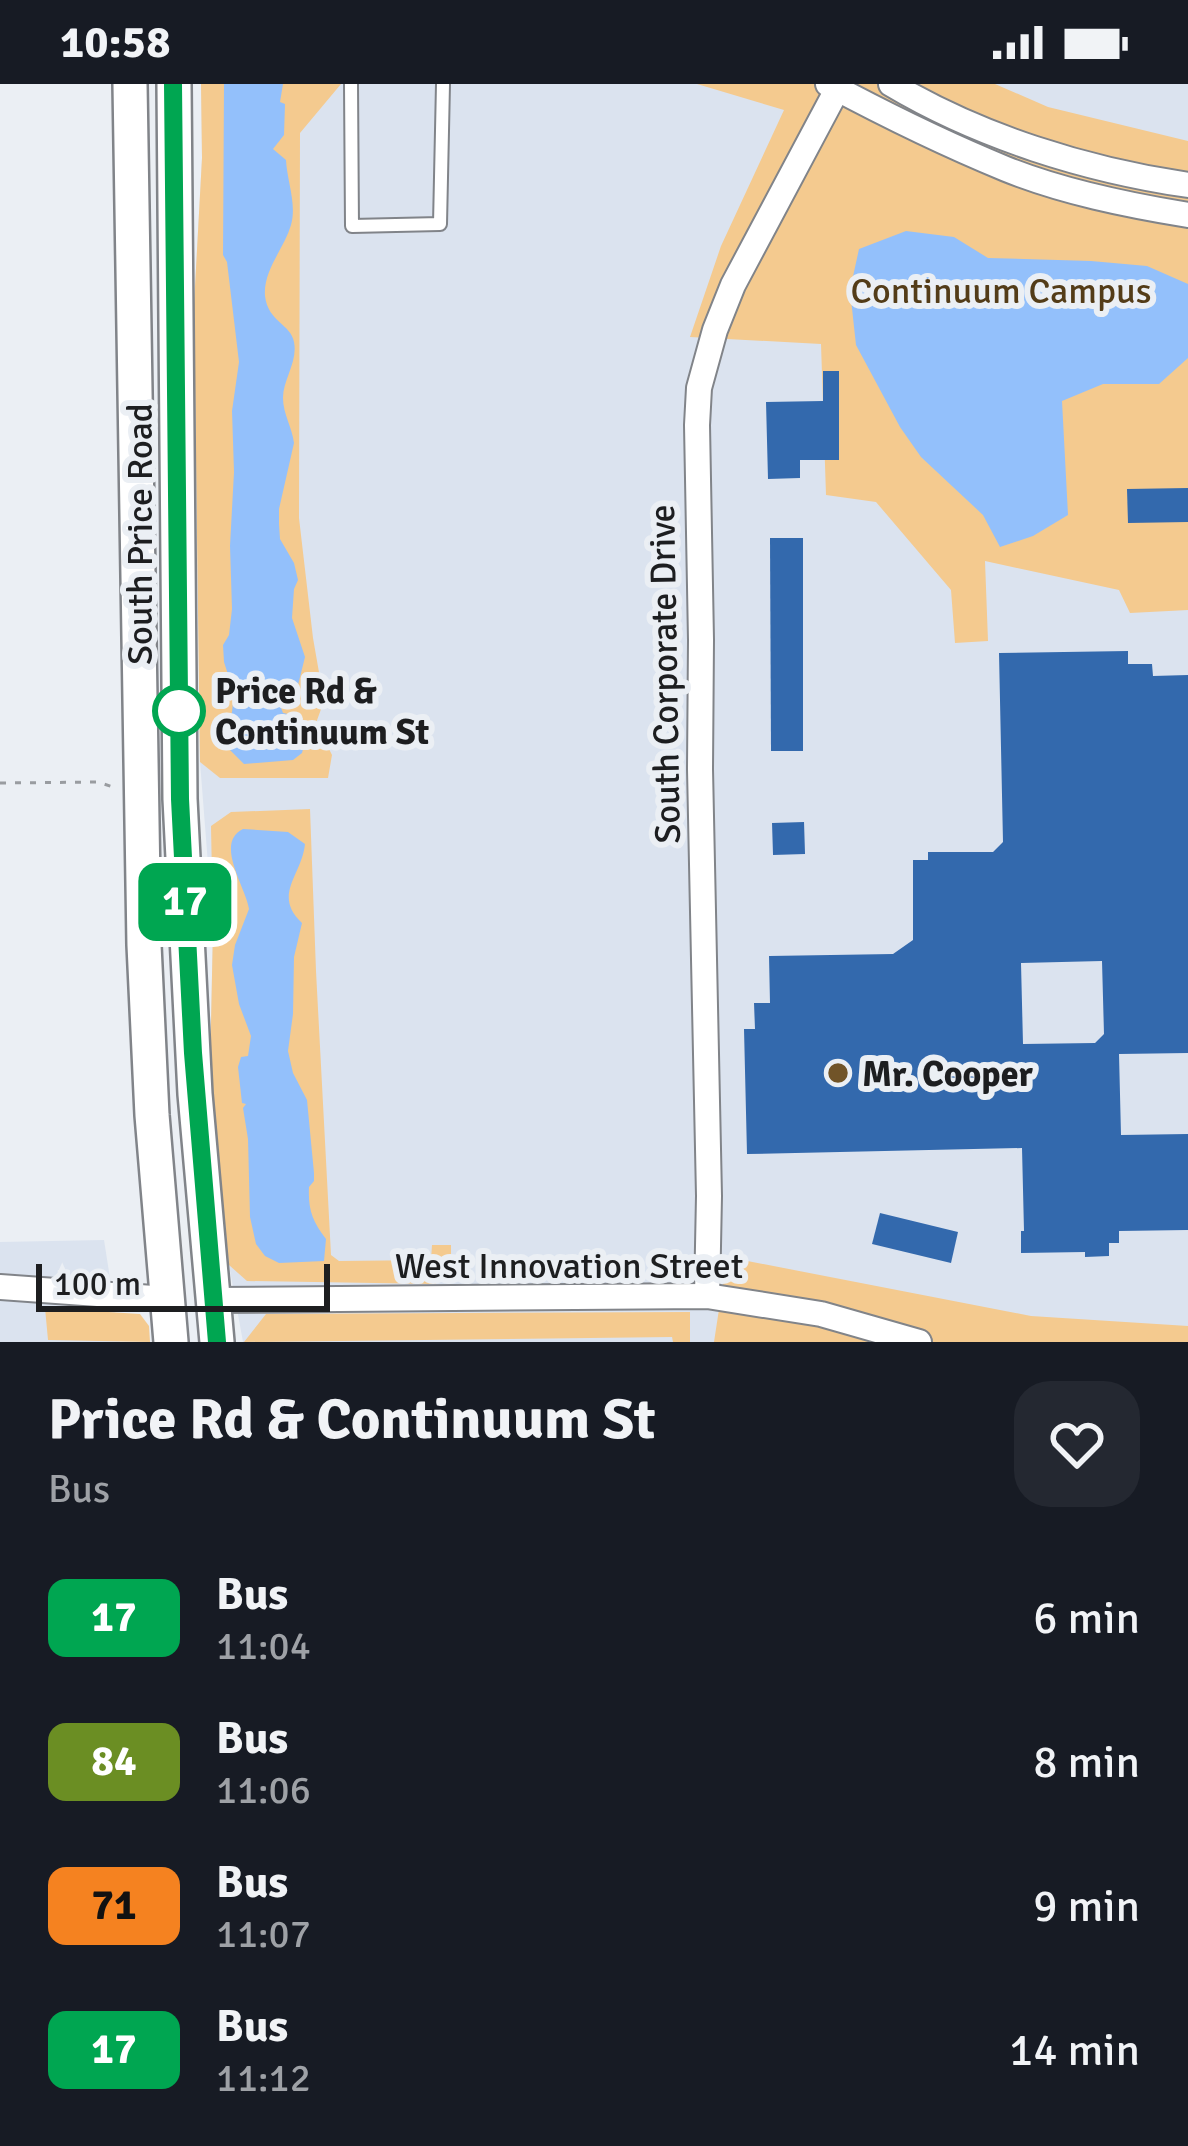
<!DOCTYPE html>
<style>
body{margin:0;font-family:Signika,sans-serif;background:#242831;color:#f1f3f6;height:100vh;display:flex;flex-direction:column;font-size:45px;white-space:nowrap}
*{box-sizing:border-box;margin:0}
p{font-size:39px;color:#9ea1a6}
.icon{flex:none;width:66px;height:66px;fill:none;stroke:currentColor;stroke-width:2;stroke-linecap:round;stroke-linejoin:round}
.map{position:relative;height:1258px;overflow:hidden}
.details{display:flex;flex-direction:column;background:#171b24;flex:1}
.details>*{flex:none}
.badge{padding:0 24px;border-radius:18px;font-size:42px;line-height:78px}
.scale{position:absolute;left:36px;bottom:30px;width:294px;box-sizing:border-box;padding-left:12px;border:6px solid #1d1e20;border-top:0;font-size:33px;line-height:42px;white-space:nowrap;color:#1d1e20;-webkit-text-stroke:9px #ebeff4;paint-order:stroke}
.map>.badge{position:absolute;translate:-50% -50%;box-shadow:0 0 0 6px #fff}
.round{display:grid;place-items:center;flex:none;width:126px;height:126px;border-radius:36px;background:#242831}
.headline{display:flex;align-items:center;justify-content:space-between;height:204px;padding:0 48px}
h1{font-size:57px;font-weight:800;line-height:90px}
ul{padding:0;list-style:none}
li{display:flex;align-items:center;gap:36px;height:144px;padding:0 48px}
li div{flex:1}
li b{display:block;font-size:45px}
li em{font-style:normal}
li .badge{min-width:132px;font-weight:700;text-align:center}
.status{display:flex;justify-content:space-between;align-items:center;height:84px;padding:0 60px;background:#171b24;direction:ltr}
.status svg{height:33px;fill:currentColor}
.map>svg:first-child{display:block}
.built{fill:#dbe3ef}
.green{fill:#f4ca8f}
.water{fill:#93c0fb}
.building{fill:#3369ad;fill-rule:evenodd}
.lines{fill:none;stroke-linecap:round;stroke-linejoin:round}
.service-casing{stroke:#818489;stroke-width:16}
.minor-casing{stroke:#818489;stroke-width:28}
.secondary-casing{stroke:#818489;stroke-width:38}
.path{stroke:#999ca0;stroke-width:3;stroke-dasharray:6 9;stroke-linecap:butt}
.service{stroke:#fff;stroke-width:12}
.minor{stroke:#fff;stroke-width:24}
.secondary{stroke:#fff;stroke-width:33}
.line-casing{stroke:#fff;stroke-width:27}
.line{stroke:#00a651;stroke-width:18}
.stop-dot{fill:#fff;stroke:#00a651;stroke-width:6}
.poi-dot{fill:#715428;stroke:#ebeff4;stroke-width:4.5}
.labels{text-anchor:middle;stroke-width:12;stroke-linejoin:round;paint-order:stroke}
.park-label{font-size:36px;fill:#533c18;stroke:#ebeff4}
.street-label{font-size:36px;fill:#1d1e20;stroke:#ebeff4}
.stop-label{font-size:36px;font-weight:bold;fill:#1d1e20;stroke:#ebeff4;text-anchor:start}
.poi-label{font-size:36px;font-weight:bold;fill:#1d1e20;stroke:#ebeff4;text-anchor:start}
</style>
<div class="status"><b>10:58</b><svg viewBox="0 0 49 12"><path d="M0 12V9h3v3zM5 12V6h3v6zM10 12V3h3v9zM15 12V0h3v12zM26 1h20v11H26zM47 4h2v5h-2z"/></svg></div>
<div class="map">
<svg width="1188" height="1258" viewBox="0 0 1188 1258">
<rect width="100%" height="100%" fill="#ebeff4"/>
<g class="built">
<polygon points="201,0 1188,0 1188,1258 243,1258 229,1181 210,986 213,844 200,678 194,221 202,74"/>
<polygon points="104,1156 120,1258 0,1258 0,1158"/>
</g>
<g class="green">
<polygon points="201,0 341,0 300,49 299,434 313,554 324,617 316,639 332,671 328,694 220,694 200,678 194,221 202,74"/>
<polygon points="697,0 995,0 1048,23 1188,57 1188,526 1130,529 1119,506 985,477 988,557 955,559 951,506 876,418 826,411 821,260 690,253 721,162 784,26"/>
<polygon points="310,725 316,887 331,1171 339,1177 431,1176 432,1161 451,1161 451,1188 435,1200 247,1197 229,1181 210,986 213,844 211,742 231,728"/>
<polygon points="727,1173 1031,1232 1188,1242 1188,1258 714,1258"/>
<polygon points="45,1224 140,1230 149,1242 150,1258 48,1256"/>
<polygon points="690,1228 690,1258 673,1258 672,1253 244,1258 266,1230"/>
</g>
<g class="water">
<path d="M224,0H283L280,18L285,20L284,51L273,65L286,76C287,97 297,120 291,141C284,165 263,186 265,212C268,238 291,240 294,258C298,278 283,295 283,314C283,330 292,343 294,359L279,425V440L280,455L294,479L298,496L294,505L292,534L305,573L298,601H290L280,606L278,615L283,629C298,632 299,639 300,654L295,660L300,658L304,661L302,669L293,676L244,680L230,666L226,645L232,628L234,609L224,578L223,561L229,551L232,525L230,462L234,388L232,327L239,278L227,178L223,171Z"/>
<polygon points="906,147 954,153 988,174 1091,177 1147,182 1188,200 1188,274 1159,300 1103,300 1062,317 1068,431 1033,452 1000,463 983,431 921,373 900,343 856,261 850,206 859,165"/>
<path d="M243,745L288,748L305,760C302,791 272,811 302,839L294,873L293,930L288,967L293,989L307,1016L314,1089V1097L309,1103C308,1125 312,1137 326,1155L324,1177L279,1179L265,1172L256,1160L250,1133L248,1055L243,1024L246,1020L242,1019L238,983L241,973L248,972L251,952L239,920L232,881L235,861L249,825C246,803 214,759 243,745Z"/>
</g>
<g class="building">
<polygon points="823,287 839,287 839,376 800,376 800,394 768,395 766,318 823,317"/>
<polygon points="1188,404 1188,438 1128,439 1127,405"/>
<polygon points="770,454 803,454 803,667 771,667"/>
<path d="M1128,567V580H1152L1153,592L1188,591V969L1119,970L1121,1051L1188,1050V1146L1119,1147V1159H1109V1172L1085,1173V1168L1021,1169V1147H1024L1022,1064L747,1070L744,945H755L754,919H770L769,872L893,870L913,856V776H928V768H993L1003,758L999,569ZM1102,877L1104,950L1095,959L1023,960L1021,879Z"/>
<polygon points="804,738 805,770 773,771 772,739"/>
<polygon points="880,1129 958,1148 951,1179 872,1160"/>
</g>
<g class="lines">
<g class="service-casing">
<polyline id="service" points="351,0 352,142 440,140 443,0"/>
</g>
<g class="minor-casing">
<g id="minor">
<path d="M828,0C886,31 945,60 1006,85C1063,108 1127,121 1188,131"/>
<path d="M891,0C980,53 1086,86 1188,101"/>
<polyline points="0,1203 167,1215"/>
<polyline points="707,1212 709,1112 700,685 701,556 697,341 699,304 715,246 733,201 840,0"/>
<polyline points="214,1216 707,1212 821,1230 919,1258"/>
</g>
</g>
<g class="secondary-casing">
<g id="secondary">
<polyline points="130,0 144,861 152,1031 171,1258"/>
<polyline points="174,0 180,715 195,1010 217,1258"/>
</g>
</g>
<polyline class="path" points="0,699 98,698 116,704"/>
<use href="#service" class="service"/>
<use href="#minor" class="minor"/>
<use href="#secondary" class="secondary"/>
</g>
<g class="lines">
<g class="line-casing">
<polyline id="line" points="173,0 180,715 193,969 217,1258"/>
</g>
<use href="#line" class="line"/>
</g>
<circle class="stop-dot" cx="179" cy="627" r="24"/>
<circle class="poi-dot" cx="838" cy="989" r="12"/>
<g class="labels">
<g class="park-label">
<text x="1001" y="219">Continuum Campus</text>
</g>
<g class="street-label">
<text transform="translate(139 450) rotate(-90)" y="13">South Price Road</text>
<text transform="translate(664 590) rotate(-91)" y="13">South Corporate Drive</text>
<text x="569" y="1194">West Innovation Street</text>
</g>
<g class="stop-label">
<text x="215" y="619">Price Rd &amp;<tspan x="215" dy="41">Continuum St</tspan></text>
</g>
<g class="poi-label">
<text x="862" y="1002">Mr. Cooper</text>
</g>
</g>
</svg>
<div class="scale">100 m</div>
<b class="badge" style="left:185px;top:818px;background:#00a651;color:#fff">17</b>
</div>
<section class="details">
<div class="headline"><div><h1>Price Rd &amp; Continuum St</h1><p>Bus</p></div><a class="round"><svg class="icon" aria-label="heart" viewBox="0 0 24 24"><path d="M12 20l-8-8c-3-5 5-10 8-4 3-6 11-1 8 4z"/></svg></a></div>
<ul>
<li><span class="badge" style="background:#00a651;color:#fff">17</span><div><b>Bus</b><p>11:04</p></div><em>6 min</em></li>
<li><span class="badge" style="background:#6b8e23;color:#fff">84</span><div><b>Bus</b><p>11:06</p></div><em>8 min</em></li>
<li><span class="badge" style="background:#f58220;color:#111">71</span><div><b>Bus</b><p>11:07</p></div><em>9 min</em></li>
<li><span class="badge" style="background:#00a651;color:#fff">17</span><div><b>Bus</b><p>11:12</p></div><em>14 min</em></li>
</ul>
</section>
